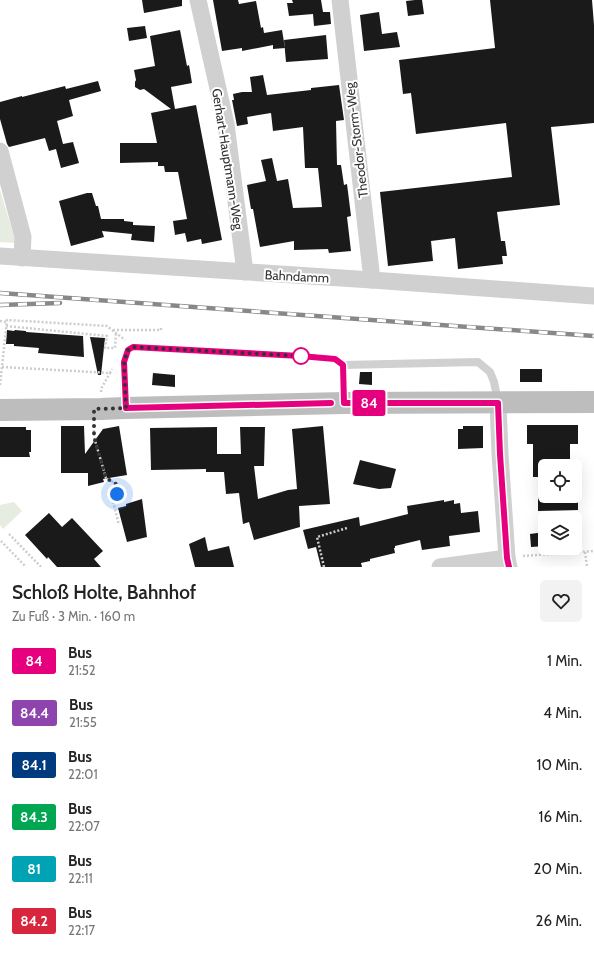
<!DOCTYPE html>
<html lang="de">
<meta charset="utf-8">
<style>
body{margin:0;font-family:Cabin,sans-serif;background:#f2f2f2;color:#222;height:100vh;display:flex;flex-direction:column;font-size:15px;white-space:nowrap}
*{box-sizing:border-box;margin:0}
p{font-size:13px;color:#767676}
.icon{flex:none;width:22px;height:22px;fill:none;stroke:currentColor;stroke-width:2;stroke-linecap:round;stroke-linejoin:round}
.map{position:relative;height:567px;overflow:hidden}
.panel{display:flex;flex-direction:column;background:#fff;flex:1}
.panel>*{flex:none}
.badge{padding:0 8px;border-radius:3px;font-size:14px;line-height:26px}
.buttons{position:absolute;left:538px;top:459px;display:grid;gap:8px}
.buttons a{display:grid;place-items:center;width:44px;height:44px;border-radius:6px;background:#fff;box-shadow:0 4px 16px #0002;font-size:20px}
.you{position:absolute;width:20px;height:20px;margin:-10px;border:3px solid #fff;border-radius:50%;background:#1a73e8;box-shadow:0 0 0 6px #1a73e833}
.map>.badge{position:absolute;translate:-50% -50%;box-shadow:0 0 0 2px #fff}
.round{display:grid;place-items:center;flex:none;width:42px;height:42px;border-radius:6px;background:#f2f2f2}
.headline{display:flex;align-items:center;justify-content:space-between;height:68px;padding:0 12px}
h1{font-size:19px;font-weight:600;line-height:30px}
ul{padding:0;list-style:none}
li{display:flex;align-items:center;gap:12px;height:52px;padding:0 12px}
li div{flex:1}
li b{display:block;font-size:15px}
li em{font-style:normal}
li .badge{min-width:44px;font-weight:700;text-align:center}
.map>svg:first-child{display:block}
.green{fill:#e6ecdf}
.building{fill:#1a1a1a}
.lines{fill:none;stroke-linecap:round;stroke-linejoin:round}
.path{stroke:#cdcdcd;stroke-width:2.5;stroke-dasharray:2 2;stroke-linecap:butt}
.lane{stroke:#d0d0d0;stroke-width:8}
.street{stroke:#d0d0d0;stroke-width:17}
.secondary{stroke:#bdbdbd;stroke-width:22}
.rail-casing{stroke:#888;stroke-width:4.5}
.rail{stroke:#fff;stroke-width:3;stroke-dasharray:9;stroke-linecap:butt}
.line-casing{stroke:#fff;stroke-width:9}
.line{stroke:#e6007e;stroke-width:6}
.walk{stroke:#333;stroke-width:4;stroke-dasharray:0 7.2}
.stop-dot{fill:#fff;stroke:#e6007e;stroke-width:2}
.labels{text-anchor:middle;stroke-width:4;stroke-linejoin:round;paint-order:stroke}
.street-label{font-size:13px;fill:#333;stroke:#fff}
</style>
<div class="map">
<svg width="594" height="567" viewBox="0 0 594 567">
<rect width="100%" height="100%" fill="#fff"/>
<g class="green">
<polygon points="0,190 16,243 0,242"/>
<polygon points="14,502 22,511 3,529 0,525 0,505"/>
</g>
<g class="building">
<polygon points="142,0 182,0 182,6 144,13"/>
<polygon points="213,0 238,0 239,4 256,1 261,28 263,27 264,33 282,30 285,48 273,49 273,45 242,51 242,48 222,51"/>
<polygon points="292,0 321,0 323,12 330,12 331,24 314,26 313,14 289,16 287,3 293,3"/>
<polygon points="415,0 422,0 424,14 408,16 406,1"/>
<polygon points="490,0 592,0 594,25 594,123 551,127 560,205 497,212 501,241 505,241 507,256 502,256 503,264 458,269 455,238 431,241 433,261 388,266 380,192 512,177 506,123 416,134 411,93 403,94 399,60 495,48"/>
<polygon points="379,12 382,34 397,32 400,47 364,51 360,15"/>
<polygon points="145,26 147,38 129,41 127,28"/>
<polygon points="180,30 187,66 189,65 192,83 171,87 175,109 196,105 222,240 202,244 201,239 187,242 185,233 175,235 173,221 187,219 178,172 165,172 164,166 158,166 158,162 120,163 120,143 157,143 151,113 171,109 144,89 140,90 135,87 135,82 136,80 134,70 155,66 150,36"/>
<polygon points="326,35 328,59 286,62 284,40"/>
<polygon points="263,75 267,95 311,90 311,88 339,85 344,120 336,121 337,165 341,165 344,185 347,184 351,216 347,217 351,251 329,253 328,249 294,250 294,241 260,247 253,209 251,209 247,185 266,181 261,160 272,158 277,181 288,179 293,208 322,207 318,168 305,168 303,127 273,131 271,113 247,117 248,124 237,126 232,100 234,100 233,94 242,92 252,92 250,77"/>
<polygon points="98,81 101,91 69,100 73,116 57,121 63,144 73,142 79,163 61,168 56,149 49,151 45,138 9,147 7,144 0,119 0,102 22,96 22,97 65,86 66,89"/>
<polygon points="87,193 92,193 96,206 98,206 101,219 124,219 124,221 133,222 133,225 155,226 154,242 131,240 132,234 102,231 104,237 71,246 59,201"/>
<polygon points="7,330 14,331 15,330 26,331 26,332 83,336 84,357 38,353 39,348 14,346 14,344 6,344"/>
<polygon points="90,337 105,338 101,375 98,375"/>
<rect x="520" y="369" width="22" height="13"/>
<polygon points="360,372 372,372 372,385 359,384"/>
<polygon points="153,373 175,375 175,387 152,385"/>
<polygon points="527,425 578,425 578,444 570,444 570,466 545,466 545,477 533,477 533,444 527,444"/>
<polygon points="61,426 84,426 85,454 103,429 119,426 127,475 103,479 104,482 88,486 88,473 61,473"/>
<polygon points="323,426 330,504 299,506 300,527 254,540 249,522 243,524 239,493 226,494 224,472 206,472 206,469 151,470 150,428 217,427 217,454 241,454 240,427 265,427 264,466 254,466 258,499 288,490 297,489 292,429"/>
<polygon points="463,426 483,426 483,448 458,449 458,429 463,429"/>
<polygon points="0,427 26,427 26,430 31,430 31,452 29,452 30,457 0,457"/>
<polygon points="360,460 396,469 391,488 379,489 353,484"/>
<polygon points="538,496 578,496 578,510 538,511"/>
<polygon points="142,499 147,537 127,542 118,508 126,506 126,504"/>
<polygon points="444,500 444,502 454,500 454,504 460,503 461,513 478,511 480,532 449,536 450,546 422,550 420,540 395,546 395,548 394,548 395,553 370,559 370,561 361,563 362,567 321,567 316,547 308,549 303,530 359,517 360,526 408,514 407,506"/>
<polygon points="49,513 62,527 72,518 103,551 94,559 101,567 57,567 48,557 47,559 25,535"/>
<polygon points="545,532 545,546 531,547 530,534"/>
<polygon points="205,537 208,551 229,546 234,567 195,567 189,544"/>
</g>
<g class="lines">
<g class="path">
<polyline points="0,321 6,322"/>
<polyline points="6,326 107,336 105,348 115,348 116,333"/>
<polyline points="113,330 161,330 161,326"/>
<polyline points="2,367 110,373 112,369"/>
<polyline points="0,385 7,320 107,326 125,340"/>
<polyline points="101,392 101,389 110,373"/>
<polyline points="94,426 94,437 106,478 121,487 113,501 119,525"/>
<polyline points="9,534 41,567"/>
<polyline points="1,541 26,567"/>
<polyline points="585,552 587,567"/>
<polyline points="523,556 594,551"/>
<polyline points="324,567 317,537 347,528"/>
</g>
<g class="lane">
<polyline points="343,365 344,402"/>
<polyline points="125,407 124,362 128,350 133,347 300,356 335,359 343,365 478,362 490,372 494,382 498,402"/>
</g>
<g class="street">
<polyline points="198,0 226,124 245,272"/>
<polyline points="340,0 372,280"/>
<polyline points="0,151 23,237 22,258"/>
<polyline points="0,256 372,280 594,296"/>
<polyline points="498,403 500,454 507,558 509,567"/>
<polyline points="440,567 507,558"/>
</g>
<polyline class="secondary" points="0,410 101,409 125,408 344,403 594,402"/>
<g class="rail-casing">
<g id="rail">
<polyline points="0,293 594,336"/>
<polyline points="0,305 60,303"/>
</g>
</g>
<use href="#rail" class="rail"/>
</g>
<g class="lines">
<g class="line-casing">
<polyline id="line" points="331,403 126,408 124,362 128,350 133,347 300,356 335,359 343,365 344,403 498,403 500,454 507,558 509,567"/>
</g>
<use href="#line" class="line"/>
<polyline class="walk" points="117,494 121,487 106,478 94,437 94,409 126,408 124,362 128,350 133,347 151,348 301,356"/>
</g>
<circle class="stop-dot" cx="301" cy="356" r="8"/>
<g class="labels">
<g class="street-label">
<text transform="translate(356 140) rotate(-97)" y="5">Theodor-Storm-Weg</text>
<text transform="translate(228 159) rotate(81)" y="5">Gerhart-Hauptmann-Weg</text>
<text transform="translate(297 276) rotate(3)" y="5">Bahndamm</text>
</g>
</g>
</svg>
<div class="buttons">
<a><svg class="icon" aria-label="locate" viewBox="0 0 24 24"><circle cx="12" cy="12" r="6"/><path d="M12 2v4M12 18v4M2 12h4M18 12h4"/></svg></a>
<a><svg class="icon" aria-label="layers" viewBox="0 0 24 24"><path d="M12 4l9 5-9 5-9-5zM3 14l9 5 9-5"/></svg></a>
</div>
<div class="you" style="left:117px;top:494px"></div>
<b class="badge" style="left:369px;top:403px;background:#e6007e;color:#fff">84</b>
</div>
<section class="panel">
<div class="headline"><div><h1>Schloß Holte, Bahnhof</h1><p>Zu Fuß · 3 Min. · 160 m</p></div><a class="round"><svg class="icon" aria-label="heart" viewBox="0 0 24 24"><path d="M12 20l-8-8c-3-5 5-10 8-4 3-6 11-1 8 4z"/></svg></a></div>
<ul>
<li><span class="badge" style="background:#e6007e;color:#fff">84</span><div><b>Bus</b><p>21:52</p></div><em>1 Min.</em></li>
<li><span class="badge" style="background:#8e44ad;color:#fff">84.4</span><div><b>Bus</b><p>21:55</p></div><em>4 Min.</em></li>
<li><span class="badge" style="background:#003b80;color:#fff">84.1</span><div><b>Bus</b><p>22:01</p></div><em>10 Min.</em></li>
<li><span class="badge" style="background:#00a651;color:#fff">84.3</span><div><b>Bus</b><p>22:07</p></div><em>16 Min.</em></li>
<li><span class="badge" style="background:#00a3b4;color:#fff">81</span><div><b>Bus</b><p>22:11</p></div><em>20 Min.</em></li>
<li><span class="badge" style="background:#d7263d;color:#fff">84.2</span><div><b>Bus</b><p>22:17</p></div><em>26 Min.</em></li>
</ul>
</section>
